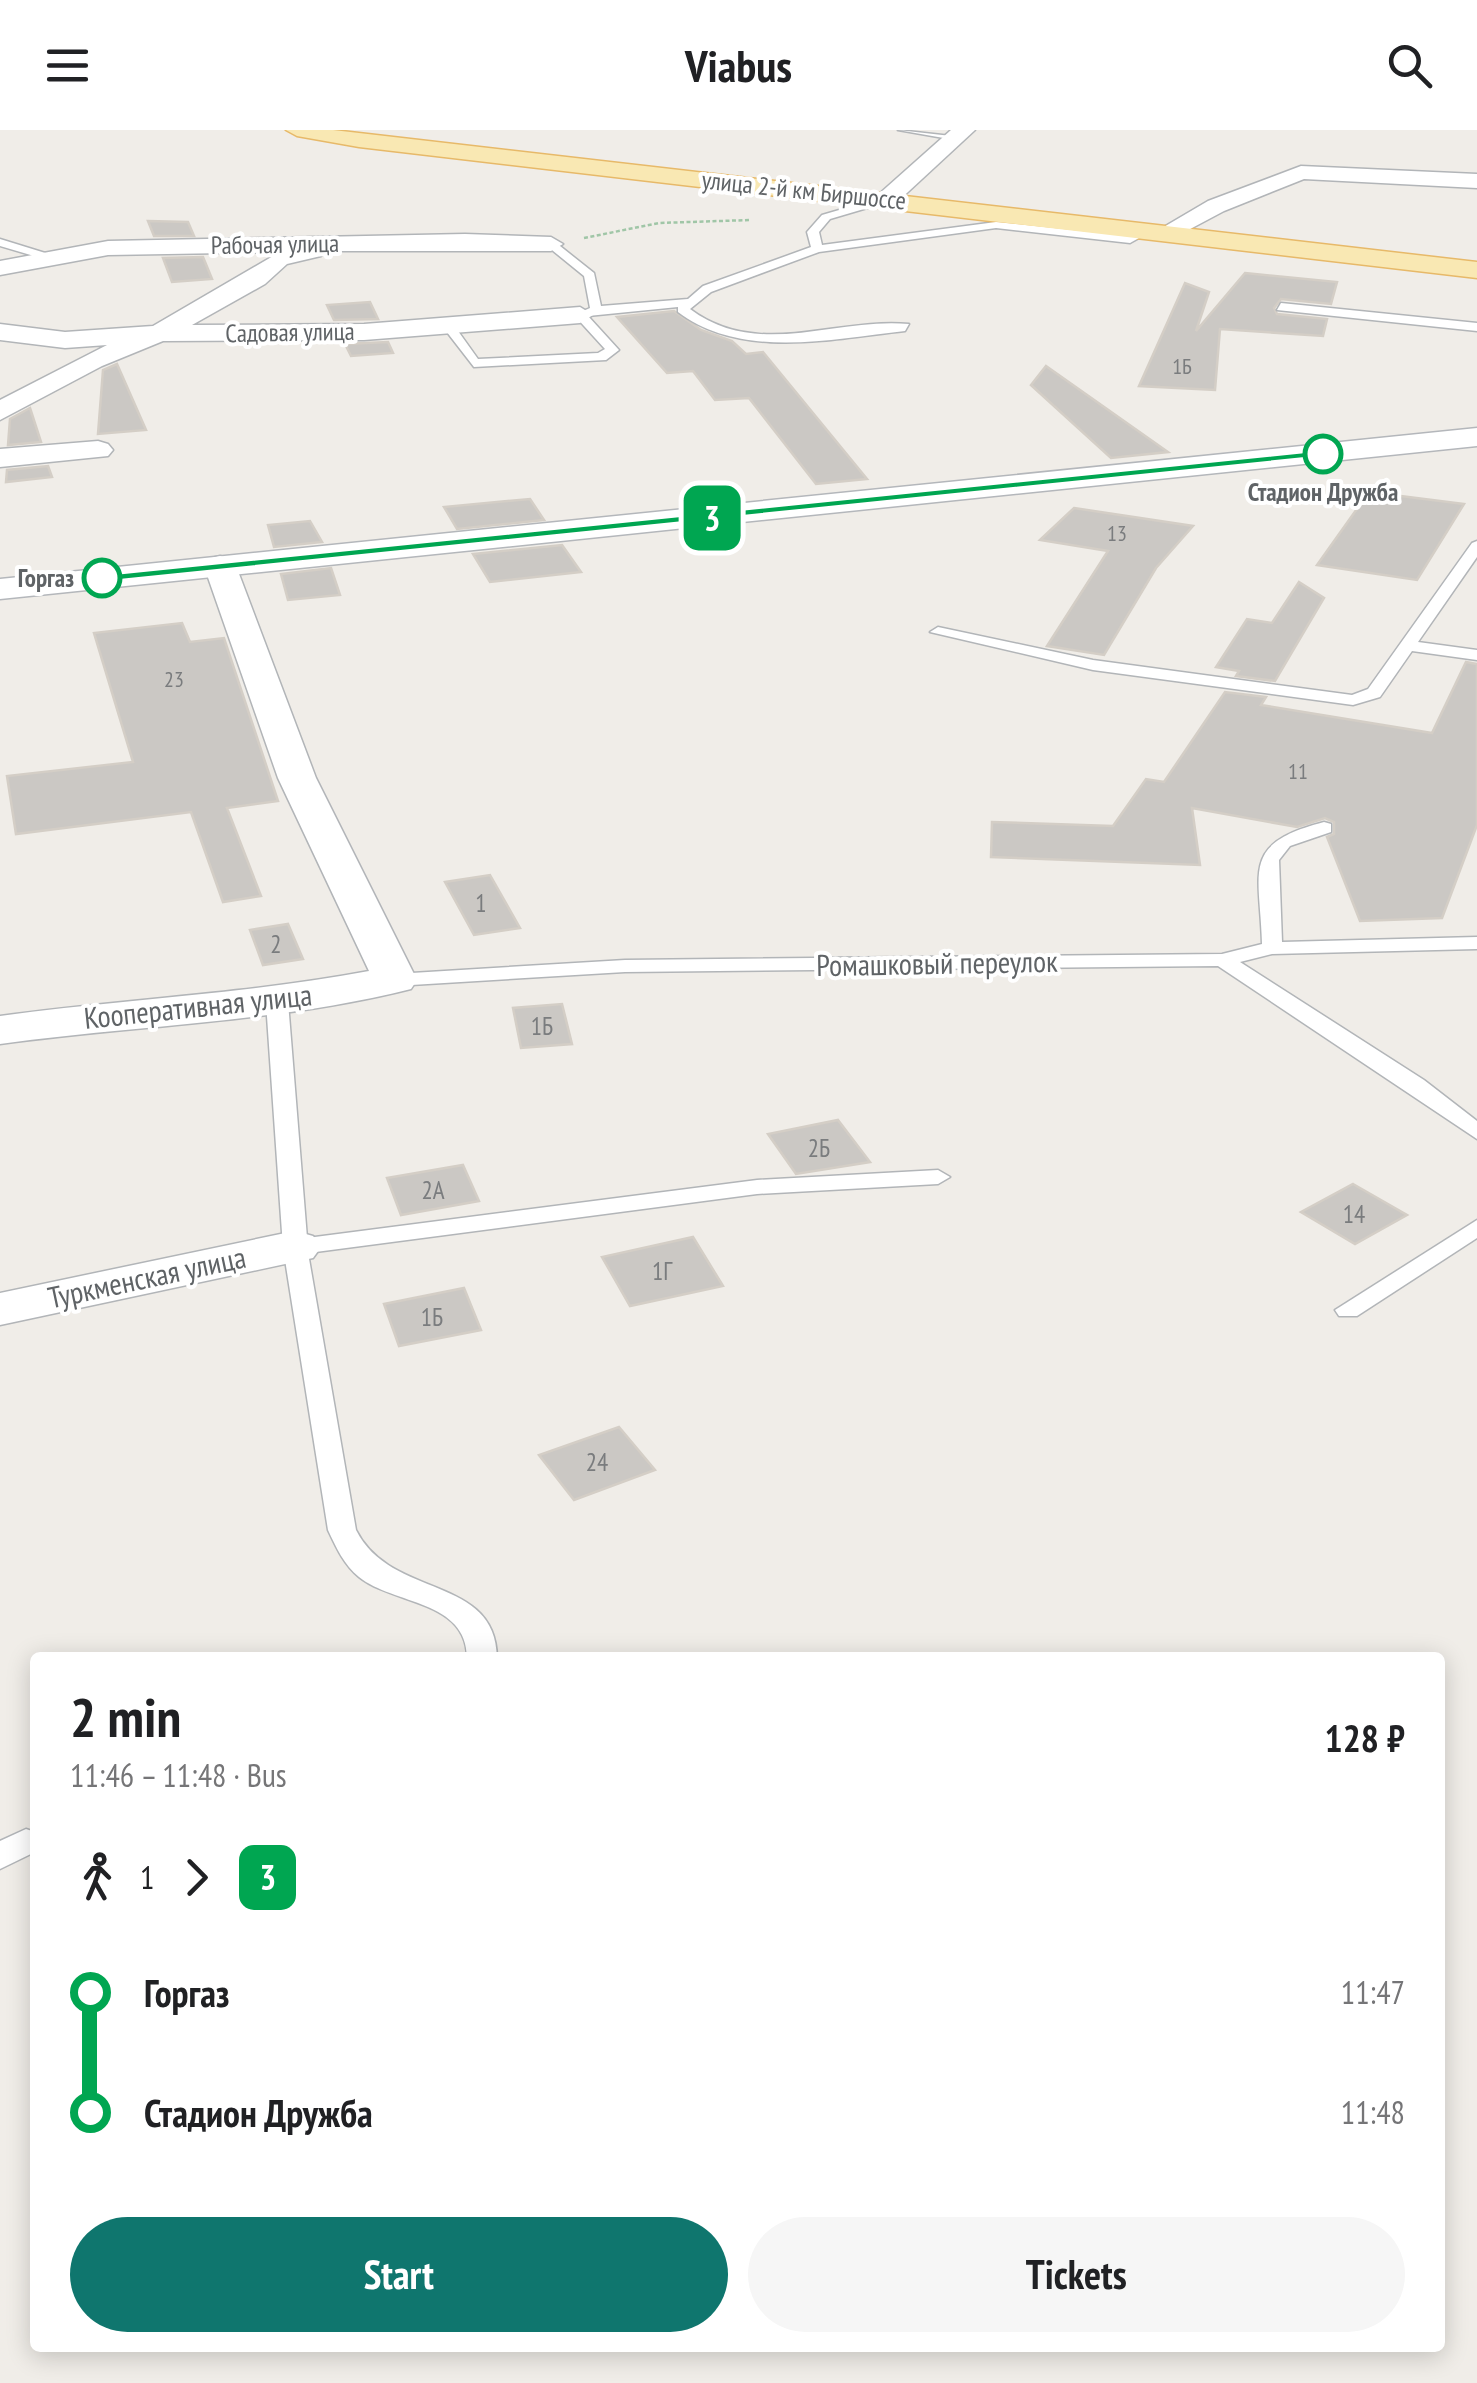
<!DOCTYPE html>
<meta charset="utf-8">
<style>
body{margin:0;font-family:"PT Sans Narrow",sans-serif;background:#f6f6f6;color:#202124;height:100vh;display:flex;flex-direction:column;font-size:38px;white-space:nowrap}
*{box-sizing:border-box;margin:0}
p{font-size:32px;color:#757577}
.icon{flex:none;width:55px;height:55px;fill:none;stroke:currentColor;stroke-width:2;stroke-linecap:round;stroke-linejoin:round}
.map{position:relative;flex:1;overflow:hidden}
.details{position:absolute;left:30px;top:1522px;width:1415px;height:700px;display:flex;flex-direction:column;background:#fff;border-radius:10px;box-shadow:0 5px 25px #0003}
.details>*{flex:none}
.badge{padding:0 20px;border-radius:15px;font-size:35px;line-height:65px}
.map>.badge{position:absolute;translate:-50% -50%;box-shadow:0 0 0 5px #fff}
.legs{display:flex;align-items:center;gap:15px;height:110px;padding:0 40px;font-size:32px}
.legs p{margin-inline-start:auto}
.headline{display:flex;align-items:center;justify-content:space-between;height:170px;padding:0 40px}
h1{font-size:55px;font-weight:700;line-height:75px}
.cta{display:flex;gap:20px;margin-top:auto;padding:20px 40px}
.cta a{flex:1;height:115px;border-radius:60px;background:#0f766e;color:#fff;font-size:40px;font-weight:700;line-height:115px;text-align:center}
.cta a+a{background:#f6f6f6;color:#202124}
ul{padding:0 40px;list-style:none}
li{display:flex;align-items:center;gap:35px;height:120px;font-size:38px}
li i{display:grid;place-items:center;width:15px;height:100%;margin:0 12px;background:currentColor}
li i::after{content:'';width:25px;height:25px;margin:-12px;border:8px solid;border-radius:50%;background:#fff}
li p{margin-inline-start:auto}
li:first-child i{background:linear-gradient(#0000 50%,currentColor 0)}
li:last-child i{background:linear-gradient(currentColor 50%,#0000 0)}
header{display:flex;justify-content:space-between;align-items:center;height:130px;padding:0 40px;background:#fff;font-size:45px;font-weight:700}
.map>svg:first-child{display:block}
.building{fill:#cbc8c4;stroke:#d4cec6;stroke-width:2.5}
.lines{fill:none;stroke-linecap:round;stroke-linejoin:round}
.service-casing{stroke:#b2b5b8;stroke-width:3}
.minor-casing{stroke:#b2b5b8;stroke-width:3}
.tertiary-casing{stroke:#b2b5b8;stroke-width:3}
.secondary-casing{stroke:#b4b7bb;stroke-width:3}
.primary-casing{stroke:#e7b969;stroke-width:3}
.path{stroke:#a0c6a7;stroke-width:2.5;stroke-dasharray:4 2.5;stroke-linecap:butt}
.service{fill:#fff;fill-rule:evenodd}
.minor{fill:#fff;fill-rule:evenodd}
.tertiary{fill:#fff;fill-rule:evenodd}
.secondary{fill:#fff;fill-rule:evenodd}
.primary{fill:#f9e8b3;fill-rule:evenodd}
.line-1{fill:#00a651;stroke:#fff;stroke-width:2.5}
.stop-1-dot{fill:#fff;stroke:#00a651;stroke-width:5}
.labels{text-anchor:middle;stroke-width:8;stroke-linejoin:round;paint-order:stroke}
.far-number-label{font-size:22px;fill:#7a7c7e}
.far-street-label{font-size:25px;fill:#5f6366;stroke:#fff}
.far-stop-label{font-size:25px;font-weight:bold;fill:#5f6366;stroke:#fff}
.number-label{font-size:25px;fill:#7a7c7e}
.street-label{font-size:30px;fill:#5f6366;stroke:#fff}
</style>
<header><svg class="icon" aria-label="menu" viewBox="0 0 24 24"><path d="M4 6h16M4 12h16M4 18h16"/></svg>Viabus<svg class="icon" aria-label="search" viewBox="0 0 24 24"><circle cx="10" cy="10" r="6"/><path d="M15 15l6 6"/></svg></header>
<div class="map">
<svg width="1477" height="2253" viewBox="0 0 1477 2253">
<rect width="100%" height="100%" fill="#f0ede8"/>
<g class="building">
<polygon points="148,91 188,92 194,106 154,106"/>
<polygon points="203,127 212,149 172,152 163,128"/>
<polygon points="1245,143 1337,152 1331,174 1281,169 1274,178 1277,184 1327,189 1323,206 1220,199 1215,260 1139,256 1185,153 1209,162 1196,201"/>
<polygon points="370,172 378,189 334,190 327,175"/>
<polygon points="674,181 701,200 732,211 746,224 763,222 867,349 816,354 749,268 715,270 693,241 667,243 617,187"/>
<polygon points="388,212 393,223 351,226 345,214"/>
<polygon points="117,234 146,300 98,304 103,240"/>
<polygon points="1046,236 1168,322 1111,328 1031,255"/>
<polygon points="30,278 41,312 8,315 10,289"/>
<polygon points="48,336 52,347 6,352 7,340"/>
<polygon points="1369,362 1464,374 1417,450 1317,435"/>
<polygon points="530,369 544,390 457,399 444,377"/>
<polygon points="1074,378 1193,396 1156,438 1104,525 1047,516 1108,421 1040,410"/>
<polygon points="310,391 322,412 274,417 268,395"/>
<polygon points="562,415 581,442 490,452 473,424"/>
<polygon points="331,438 340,465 288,470 281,444"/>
<polygon points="1299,452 1324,468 1275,551 1236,546 1239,541 1216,537 1247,489 1272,493"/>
<polygon points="182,493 190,512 224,508 278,671 227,678 261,766 223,772 191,682 16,704 7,646 133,632 94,503"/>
<polygon points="1466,532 1477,534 1477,695 1442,788 1360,791 1327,707 1334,704 1334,692 1325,688 1297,697 1192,678 1200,735 991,727 992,692 1113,696 1146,649 1164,652 1225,562 1266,567 1261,575 1432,603"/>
<polygon points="490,745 520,798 474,805 445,752"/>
<polygon points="288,794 303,829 263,835 250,800"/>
<polygon points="562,874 572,914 521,918 513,878"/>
<polygon points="838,990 870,1032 796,1044 768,1004"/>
<polygon points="463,1035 479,1071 401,1085 387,1048"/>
<polygon points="1353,1054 1407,1085 1355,1114 1301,1082"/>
<polygon points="693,1107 723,1156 630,1176 602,1127"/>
<polygon points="464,1158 481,1200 399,1216 384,1174"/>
<polygon points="619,1297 655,1340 574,1370 539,1325"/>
</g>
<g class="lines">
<g class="service-casing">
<g id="service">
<polygon points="898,0 960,7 955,10"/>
<path d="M887,66L891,71L830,89L819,102L822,115L996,92L1128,106L1146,97L1155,99L1130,113L996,98L819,122L711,162L690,179C758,230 835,187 909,194L905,201C831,209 742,230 678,182V177L588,186L619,220L606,230L474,237L443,197L453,194L478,229L598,223L605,219L574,185L590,178L584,146L547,116V112H555L594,143L601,176L688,169L703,156L811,117L807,102L822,85Z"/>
<polygon points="0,109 55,126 57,128 51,131 0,116"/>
<polygon points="1281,173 1477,193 1477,201 1277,180"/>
<polygon points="1477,411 1477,427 1418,512 1477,520 1477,530 1412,521 1380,567 1353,575 1093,540 930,502 938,497 1093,530 1352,565 1368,559 1472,413"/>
<path d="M1324,692L1331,694V702L1290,716L1279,730L1282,812L1477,807V819L1272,824L1240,832L1424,950L1477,991V1009L1218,836L625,842L395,856L384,850L395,844L625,830L1222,824L1262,814C1260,740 1240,714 1324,692Z"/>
<path d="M277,866L288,872L307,1108L757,1050L938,1040L950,1047L938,1054L757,1064L308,1123L356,1400C391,1470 496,1444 497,1528H467C467,1470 394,1475 359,1447C344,1435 336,1417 328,1400L283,1117L266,872Z"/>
<polygon points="1477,1090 1477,1108 1357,1186 1339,1186 1335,1180"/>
<polygon points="26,1699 35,1702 35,1722 0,1739 0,1711"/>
</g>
</g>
<g class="minor-casing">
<g id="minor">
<polygon points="1301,36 1477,44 1477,58 1304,49 1224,81 1177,106 1169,108 1157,101 1208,71"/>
<polygon points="465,104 551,107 563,114 551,121 325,121 321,126 287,134 265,154 192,195 364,194 580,177 593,185 580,193 364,210 163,211 102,236 0,290 0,270 107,215 65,218 0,210 0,194 65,202 153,196 280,122 108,125 0,145 0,131 108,111"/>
<polygon points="98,311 108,314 113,320 108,326 0,337 0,319"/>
<path d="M220,426L232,429L236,436L316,648L417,850L411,859C276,893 137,895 0,914V886C123,869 247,864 369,841L278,648L204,436L208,429Z"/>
<polygon points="295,1101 313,1106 321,1117 313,1128 0,1195 0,1163"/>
</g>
</g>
<g class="tertiary-casing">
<polygon id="tertiary" points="951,0 975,0 895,74 879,74 875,69 879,64"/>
</g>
<g class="secondary-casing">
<polygon id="secondary" points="1477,298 1477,316 0,469 0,449"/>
</g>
<g class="primary-casing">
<polygon id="primary" points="286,0 333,0 1477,132 1477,148 359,17 297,6"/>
</g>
<polyline class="path" points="584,108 659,93 750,90"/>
<use href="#service" class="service"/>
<use href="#minor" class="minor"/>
<use href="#tertiary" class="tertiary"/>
<use href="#secondary" class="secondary"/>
<use href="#primary" class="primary"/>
</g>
<polygon class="line-1" points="1323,320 1327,326 102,452 95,448 102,445"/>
<g class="stop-1-dot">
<circle cx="1323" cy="324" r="18"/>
<circle cx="102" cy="448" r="18"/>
</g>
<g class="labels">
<g class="far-number-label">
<text x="1182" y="244">1Б</text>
<text x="1117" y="411">13</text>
<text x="174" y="557">23</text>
<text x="1298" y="649">11</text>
</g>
<g class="far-street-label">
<text transform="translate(804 60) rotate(6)" y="9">улица 2-й км Биршоссе</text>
<text transform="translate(275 114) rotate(-1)" y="9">Рабочая улица</text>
<text transform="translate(290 202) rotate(-1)" y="9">Садовая улица</text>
</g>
<g class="far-stop-label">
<text x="1323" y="371">Стадион Дружба</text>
<text x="74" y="457" text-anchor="end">Горгаз</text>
</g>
<g class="number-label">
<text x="481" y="782">1</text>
<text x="276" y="823">2</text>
<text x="542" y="905">1Б</text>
<text x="819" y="1027">2Б</text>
<text x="433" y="1069">2А</text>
<text x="1354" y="1093">14</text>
<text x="662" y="1150">1Г</text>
<text x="432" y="1196">1Б</text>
<text x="597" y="1341">24</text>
</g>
<g class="street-label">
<text transform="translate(937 834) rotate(-1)" y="10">Ромашковый переулок</text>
<text transform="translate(198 877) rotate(-6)" y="10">Кооперативная улица</text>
<text transform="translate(147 1148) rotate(-12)" y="10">Туркменская улица</text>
</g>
</g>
</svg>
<b class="badge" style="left:712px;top:388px;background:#00a651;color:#fff">3</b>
<section class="details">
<div class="headline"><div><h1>2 min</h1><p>11:46 – 11:48 · Bus</p></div><b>128 ₽</b></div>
<div class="legs"><svg class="icon" aria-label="walk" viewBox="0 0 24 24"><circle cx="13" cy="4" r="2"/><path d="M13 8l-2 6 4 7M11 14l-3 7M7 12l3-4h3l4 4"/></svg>1<svg class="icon" aria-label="forward" viewBox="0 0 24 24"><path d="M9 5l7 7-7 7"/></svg><b class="badge" style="background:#00a651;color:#fff">3</b></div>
<ul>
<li><i style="color:#00a651"></i><b>Горгаз</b><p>11:47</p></li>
<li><i style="color:#00a651"></i><b>Стадион Дружба</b><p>11:48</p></li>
</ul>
<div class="cta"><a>Start</a><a>Tickets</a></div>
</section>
</div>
